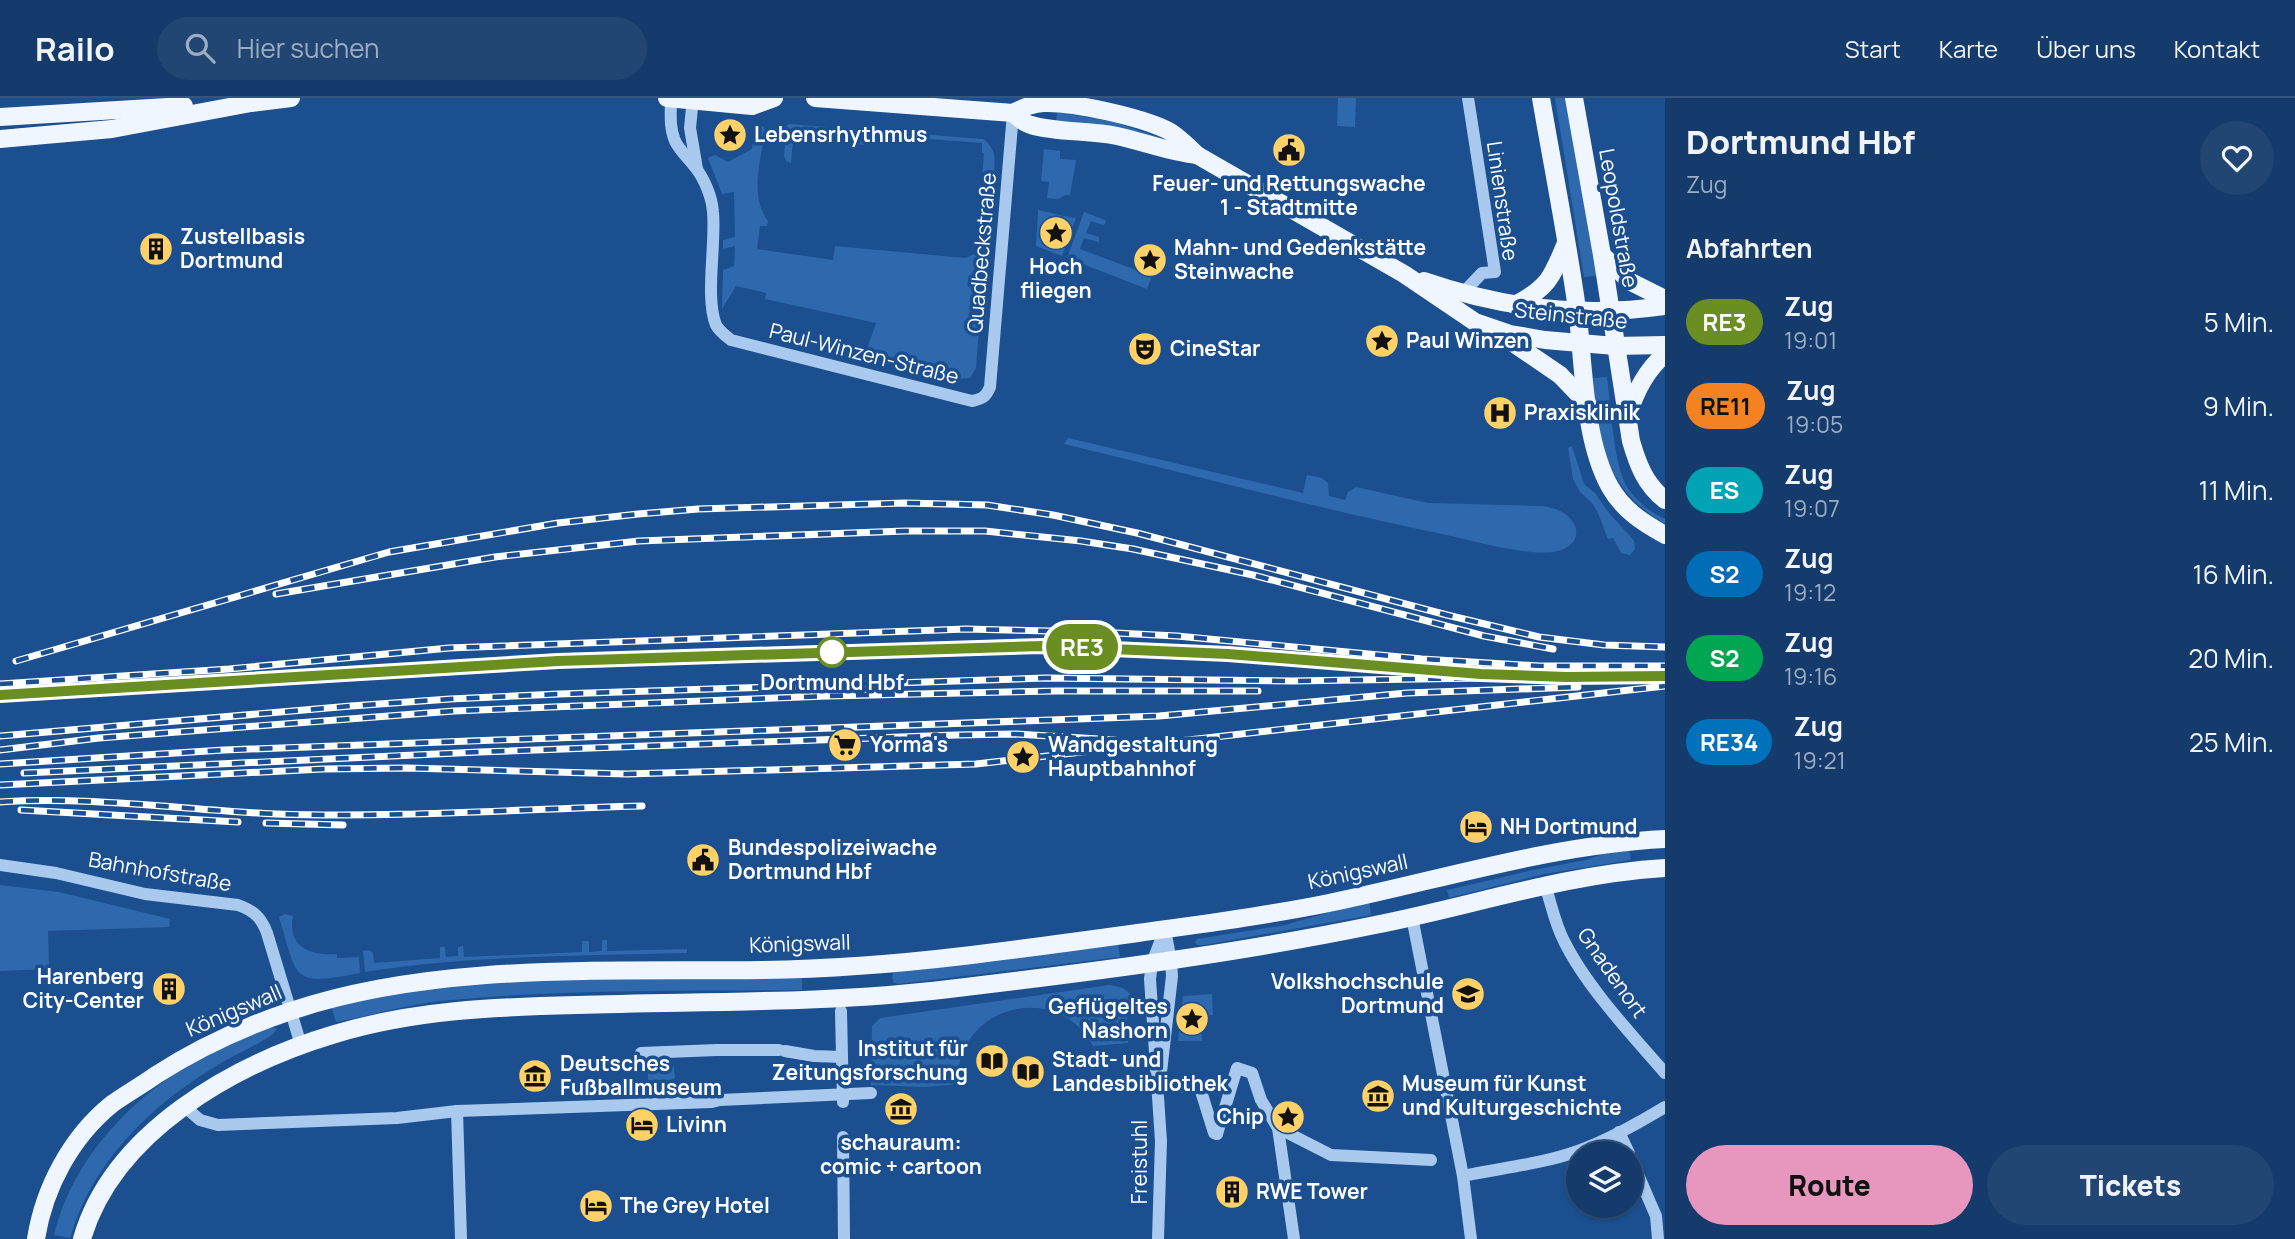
<!DOCTYPE html>
<html lang="de">
<meta charset="utf-8">
<style>
body{margin:0;font-family:Manrope,sans-serif;background:#214673;color:#f1f3f6;height:100vh;display:flex;flex-direction:column;font-size:26px;white-space:nowrap}
*{box-sizing:border-box;margin:0}
p{font-size:23px;color:#9dadc1}
.icon{flex:none;width:38px;height:38px;fill:none;stroke:currentColor;stroke-width:2;stroke-linecap:round;stroke-linejoin:round}
.map{position:relative;flex:1;overflow:hidden}
.details{display:flex;flex-direction:column;background:#143b6b;width:630px}
.details>*{flex:none}
.badge{padding:0 14px;border-radius:23px;font-size:24px;line-height:46px}
.fabs{position:absolute;left:1566px;top:1043px;display:grid;gap:14px}
.fabs a{display:grid;place-items:center;width:77px;height:77px;border-radius:50%;background:#143b6b;box-shadow:0 2px 5px #0004,0 0 0 2px #33557e;font-size:35px}
.map>.badge{position:absolute;translate:-50% -50%;box-shadow:0 0 0 4px #fff}
h2{padding:0 21px;font-size:26px;line-height:63px}
.round{display:grid;place-items:center;flex:none;width:74px;height:74px;border-radius:37px;background:#214673}
.summary{display:flex;align-items:center;justify-content:space-between;height:119px;padding:0 21px}
h1{font-size:33px;font-weight:800;line-height:52px}
.button{display:flex;gap:14px;margin-top:auto;padding:14px 21px}
.button a{flex:1;height:80px;border-radius:42px;background:#e797bd;color:#111;font-size:28px;font-weight:800;line-height:80px;text-align:center}
.button a+a{background:#214673;color:#f1f3f6}
ul{padding:0;list-style:none}
li{display:flex;align-items:center;gap:21px;height:84px;padding:0 21px}
li div{flex:1}
li b{display:block;font-size:26px}
li em{font-style:normal}
li .badge{min-width:77px;font-weight:700;text-align:center}
header{display:flex;align-items:center;gap:42px;box-sizing:border-box;height:98px;padding:0 35px;background:#143b6b;border-bottom:2px solid #33557e}
header strong{font-size:33px}
nav{display:flex;gap:38px;margin-inline-start:auto;font-size:24px}
.search{width:490px;height:63px;background:#214673;display:flex;align-items:center;gap:18px;box-sizing:border-box;padding:0 24px;border-radius:38px;color:#9dadc1;font-size:26px}
main{display:flex;flex:1;min-height:0}
.map>svg:first-child{display:block}
.green{fill:#2e69ad}
.lines{fill:none;stroke-linecap:round;stroke-linejoin:round}
.minor{stroke:#a9c9ee;stroke-width:12}
.major{stroke:#f0f6ff;stroke-width:18}
.rail-casing{stroke:#fff;stroke-width:7}
.rail{stroke:#1b4f8f;stroke-width:4.5;stroke-dasharray:13;stroke-linecap:butt}
.line-casing{stroke:#fff;stroke-width:16}
.line{stroke:#6b8e23;stroke-width:10}
.stop-dot{fill:#fff;stroke:#6b8e23;stroke-width:3.5}
.labels{text-anchor:middle;stroke-width:7;stroke-linejoin:round;paint-order:stroke}
.poi-label{font-size:21px;font-weight:bold;fill:#fff;stroke:#1b4f8f;text-anchor:start}
.street-label{font-size:21px;fill:#fff;stroke:#1b4f8f}
.stop-label{font-size:21px;font-weight:bold;fill:#fff;stroke:#1b4f8f}
</style>
<header>
<strong>Railo</strong>
<div class="search"><svg class="icon" aria-label="search" viewBox="0 0 24 24"><circle cx="10" cy="10" r="6"/><path d="M15 15l6 6"/></svg>Hier suchen</div>
<nav><a>Start</a><a>Karte</a><a>Über uns</a><a>Kontakt</a></nav>
</header>
<main>
<div class="map">
<svg width="1665" height="1141" viewBox="0 0 1665 1141">
<rect width="100%" height="100%" fill="#1b4f8f"/>
<g class="green">
<polygon points="1338,0 1356,0 1355,29 1337,28"/>
<polygon points="1555,0 1565,0 1597,178 1584,179"/>
<polygon points="1057,14 1114,24 1180,46 1121,31 1056,23"/>
<polygon points="789,26 867,32 866,47 857,46 858,36 794,31 791,65 786,63 784,58 786,29"/>
<path d="M763,28L765,33C761,62 749,98 768,123L767,128H760L757,151L833,162L835,148L965,160L985,152L976,270L970,280L960,281L873,261L865,256L876,225L765,201L766,195L736,188L722,211L723,172L734,168L735,148L723,151V142L735,139L734,94L722,96L708,60L715,57L728,64L752,51L754,32Z"/>
<path d="M881,33L983,41C997,51 995,63 994,79L991,81L982,80L984,55H982V45L887,38L886,47H880Z"/>
<polygon points="1044,51 1060,53 1060,61 1076,62 1070,97 1066,97 1058,101 1047,100 1049,84 1041,83"/>
<path d="M1038,112C1052,114 1063,119 1076,120L1062,158L1036,148Z"/>
<polygon points="1084,114 1105,122 1106,125 1103,127 1091,123 1086,135 1099,139 1099,144 1084,140 1080,151 1152,178 1147,191 1067,160"/>
<path d="M1607,279C1611,309 1613,364 1627,389C1636,403 1650,414 1665,421V426C1607,392 1596,344 1593,280Z"/>
<path d="M1068,340L1303,395L1307,377L1322,380L1328,385L1329,398L1345,402L1348,394L1356,389L1428,405L1543,408C1552,410 1561,412 1568,418C1585,435 1574,451 1553,454C1525,458 1467,441 1437,435C1312,409 1188,376 1064,346Z"/>
<polygon points="1572,348 1584,386 1595,395 1609,415 1630,438 1634,443 1635,451 1630,457 1621,455 1613,440 1608,441 1598,415 1592,405 1580,394 1573,381 1568,350"/>
<polygon points="1629,751 1631,762 1544,776 1449,800 1447,792 1533,772 1586,762 1606,755"/>
<polygon points="0,787 59,794 170,821 169,829 48,833 49,871 0,873"/>
<polygon points="1369,803 1371,817 1204,847 1197,847 1195,844 1197,841 1285,827"/>
<path d="M285,816L293,818C287,849 310,858 337,856V860L359,859L360,875C290,889 298,881 279,819Z"/>
<path d="M602,842H607V853L687,851V855C580,858 471,857 365,874L363,853L369,852L373,855L374,865L440,860V849H445L446,859L458,858V849L463,848L464,859L582,854V843H589V854L602,853Z"/>
<polygon points="1118,845 1120,859 898,886 894,885 892,880 893,873"/>
<path d="M802,879V892C682,893 560,891 440,903C404,907 371,918 336,924L331,908C482,872 647,880 802,879Z"/>
<path d="M1109,887C1130,889 1135,899 1140,918H1127L1128,945L1093,948C1056,880 954,909 958,986L925,989L871,987L872,928L880,920Z"/>
<polygon points="1212,896 1213,917 1201,918 1202,943 1178,943 1183,898"/>
<path d="M270,928L277,931L272,937C254,949 234,957 216,968C150,1008 92,1064 70,1140L54,1137C73,1058 133,999 201,959C222,946 248,938 270,928Z"/>
<polygon points="657,960 674,969 675,980 655,990 648,987 648,964"/>
</g>
<g class="lines">
<g class="minor">
<path d="M671,0C671,14 669,29 675,43C680,53 688,60 695,69C704,80 712,99 713,114C716,146 705,200 716,227C719,233 726,238 731,242L972,303C982,301 986,299 990,289L1013,15"/>
<polyline points="693,0 690,30 697,71"/>
<polyline points="1462,196 1482,175 1495,174 1468,0"/>
<path d="M0,767L56,775L145,796L238,807C254,813 261,819 267,835L301,947"/>
<path d="M1545,787C1551,805 1555,826 1564,843C1586,888 1632,937 1665,975"/>
<polyline points="1412,819 1463,1078 1471,1141"/>
<polyline points="841,913 843,1004"/>
<polyline points="785,953 814,958 842,959"/>
<polyline points="641,955 717,952 779,952"/>
<polyline points="1161,974 1172,878 1171,863 1165,832"/>
<polyline points="1179,988 1200,990 1214,1035 1217,1036"/>
<polyline points="184,1008 200,1022 218,1027 397,1020 457,1013 712,1004 720,1002 871,995"/>
<polyline points="457,1013 461,1141"/>
<polyline points="1278,1030 1294,1141"/>
<polyline points="1619,1034 1629,1055"/>
<polyline points="1217,1036 1237,970 1252,975 1261,1002 1278,1030 1331,1057 1431,1062"/>
<polyline points="843,1039 844,1141"/>
<polyline points="1631,1060 1656,1118 1658,1141"/>
<path d="M1463,1078C1501,1070 1542,1066 1578,1053C1609,1042 1637,1026 1665,1009"/>
<polyline points="1158,1141 1161,1043 1150,881 1152,865 1165,831"/>
</g>
<g class="major">
<polyline points="667,0 752,8 774,0"/>
<path d="M815,0L1013,15C1023,10 1033,5 1044,5C1074,4 1140,19 1167,32C1179,38 1187,48 1197,57L1404,176L1475,224L1510,236L1545,242L1615,248L1665,247"/>
<path d="M1541,0C1553,70 1567,140 1577,211C1584,265 1583,341 1610,389C1623,412 1642,424 1665,437"/>
<path d="M1574,0L1602,157L1631,343C1638,367 1645,386 1665,402"/>
<path d="M1013,15C1019,20 1023,25 1031,27C1058,35 1089,32 1117,38C1144,44 1169,54 1197,57"/>
<polyline points="0,19 184,8"/>
<polyline points="0,41 112,31 251,5 291,0"/>
<polyline points="1602,157 1631,184 1665,201"/>
<path d="M1424,183C1502,210 1582,220 1665,208"/>
<path d="M1515,207C1549,189 1552,179 1566,145"/>
<polyline points="1503,238 1560,277 1587,305"/>
<path d="M1627,318C1636,294 1645,273 1665,256"/>
<path d="M36,1141C44,1090 71,1039 112,1006C126,996 142,987 156,977C198,950 243,929 291,913C436,864 609,874 762,872C829,871 896,866 963,858C1021,851 1080,843 1138,835C1202,826 1266,818 1329,805C1441,782 1550,747 1665,741"/>
<path d="M82,1141C113,1034 234,966 335,936C414,912 495,909 577,907C701,903 825,906 949,891C1092,874 1234,856 1375,827C1472,808 1565,776 1665,770"/>
</g>
<g class="rail-casing">
<g id="rail">
<polyline points="276,496 495,459 639,443 905,433 985,433 1081,443 1133,451 1253,477 1484,538 1553,551"/>
<polyline points="16,563 389,454 558,425 638,416 698,411 905,405 987,407 1053,417 1137,435 1447,517 1539,539 1604,547 1665,549"/>
<polyline points="1472,575 1525,577"/>
<polyline points="0,586 229,571 449,550 966,531 1095,534 1177,538 1422,561 1539,568 1665,568"/>
<polyline points="60,593 558,563 1042,548 1228,556 1437,572"/>
<polyline points="0,638 351,608 450,601 559,596 1045,580 1292,583 1483,580"/>
<polyline points="0,652 99,640 454,613 827,598 1056,593 1258,593"/>
<polyline points="0,666 224,652 1159,618 1407,595 1578,589"/>
<polyline points="24,675 479,654 956,637 1016,636 1115,642"/>
<polyline points="0,687 323,671 407,670 627,676 976,666 1665,588"/>
<path d="M0,704C92,698 184,712 276,716C398,720 520,711 642,708"/>
<polyline points="21,712 238,724"/>
<polyline points="266,725 343,727"/>
</g>
</g>
<use href="#rail" class="rail"/>
</g>
<g class="lines">
<g class="line-casing">
<polyline id="line" points="0,597 558,563 1042,548 1228,556 1481,576 1567,579 1665,578"/>
</g>
<use href="#line" class="line"/>
</g>
<defs>
<g id="sight-disc" transform="scale(1.75)"><circle r="9.5" fill="#ffd166" stroke="#1b4f8f"/><path d="M0-6L1.8-2.2L6-1.7L2.9 1.2L3.7 5.4L0 3.3L-3.7 5.4L-2.9 1.2L-6-1.7L-1.8-2.2Z" fill="#111"/></g>
<g id="civic-disc" transform="scale(1.75)"><circle r="9.5" fill="#ffd166" stroke="#1b4f8f"/><path d="M-.6-6.5H3V-4.5H.6V-3L4-1V1h2V6H-6V1h2V-1L-.6-3ZM-1.2 2.5V6h2.4V2.5Z" fill="#111"/></g>
<g id="building-disc" transform="scale(1.75)"><circle r="9.5" fill="#ffd166" stroke="#1b4f8f"/><path d="M-4-6H4V6H1V3H-1V6H-4ZM-2.5-4.3h1.7v1.8h-1.7ZM.8-4.3h1.7v1.8H.8ZM-2.5-1h1.7V.8h-1.7ZM.8-1h1.7V.8H.8Z" fill="#111"/></g>
<g id="theatre-disc" transform="scale(1.75)"><circle r="9.5" fill="#ffd166" stroke="#1b4f8f"/><path d="M-5-5.5Q0-4 5-5.5V0Q5 5 0 6Q-5 5-5 0ZM-3.3-2.5H-1v1.5H-3.3ZM1-2.5H3.3v1.5H1ZM-2.8 1Q0 5.5 2.8 1Z" fill="#111"/></g>
<g id="hospital-disc" transform="scale(1.75)"><circle r="9.5" fill="#ffd166" stroke="#1b4f8f"/><path d="M-5-5h3v3.5h4V-5h3V5h-3V1.5h-4V5h-3Z" fill="#111"/></g>
<g id="supermarket-disc" transform="scale(1.75)"><circle r="9.5" fill="#ffd166" stroke="#1b4f8f"/><path d="M-6-5.5h2.5l.6 2H6L4.5 2H-2.5L-4.4-4H-6ZM-1.5 3.2a1.3 1.3 0 1 0 .1 0ZM3 3.2a1.3 1.3 0 1 0 .1 0Z" fill="#111"/></g>
<g id="hotel-disc" transform="scale(1.75)"><circle r="9.5" fill="#ffd166" stroke="#1b4f8f"/><path d="M-6-4.5h1.5V1H6V5H4.5V3h-9V5H-6ZM-4 0a1.8 1.8 0 1 1 3.6 0ZM.5 0V-2.5h3Q6-2.5 6 0Z" fill="#111"/></g>
<g id="university-disc" transform="scale(1.75)"><circle r="9.5" fill="#ffd166" stroke="#1b4f8f"/><path d="M0-5L7-2L0 1L-7-2ZM-4 1L0 2.5L4 1V4Q0 6-4 4Z" fill="#111"/></g>
<g id="library-disc" transform="scale(1.75)"><circle r="9.5" fill="#ffd166" stroke="#1b4f8f"/><path d="M-6-4Q-3-5.5-.7-3.5V5Q-3 3-6 4ZM6-4Q3-5.5 .7-3.5V5Q3 3 6 4Z" fill="#111"/></g>
<g id="museum-disc" transform="scale(1.75)"><circle r="9.5" fill="#ffd166" stroke="#1b4f8f"/><path d="M0-6L6-3V-2H-6V-3ZM-5-1h2V3h-2ZM-1-1h2V3h-2ZM3-1h2V3H3ZM-6 4H6V6H-6Z" fill="#111"/></g>
</defs>
<g fill-rule="evenodd">
<use href="#sight-disc" x="730" y="37"/>
<use href="#civic-disc" x="1289" y="52"/>
<use href="#sight-disc" x="1056" y="135"/>
<use href="#building-disc" x="156" y="151"/>
<use href="#sight-disc" x="1150" y="162"/>
<use href="#sight-disc" x="1382" y="243"/>
<use href="#theatre-disc" x="1145" y="251"/>
<use href="#hospital-disc" x="1500" y="315"/>
<use href="#supermarket-disc" x="845" y="647"/>
<use href="#sight-disc" x="1023" y="659"/>
<use href="#hotel-disc" x="1476" y="729"/>
<use href="#civic-disc" x="703" y="762"/>
<use href="#building-disc" x="169" y="891"/>
<use href="#university-disc" x="1468" y="896"/>
<use href="#sight-disc" x="1192" y="921"/>
<use href="#library-disc" x="992" y="963"/>
<use href="#library-disc" x="1028" y="974"/>
<use href="#museum-disc" x="535" y="978"/>
<use href="#museum-disc" x="1378" y="998"/>
<use href="#museum-disc" x="901" y="1011"/>
<use href="#sight-disc" x="1288" y="1019"/>
<use href="#hotel-disc" x="642" y="1027"/>
<use href="#building-disc" x="1232" y="1094"/>
<use href="#hotel-disc" x="596" y="1108"/>
</g>
<circle class="stop-dot" cx="832" cy="554" r="14"/>
<g class="labels">
<g class="poi-label">
<text x="754" y="44">Lebensrhythmus</text>
<text x="1289" y="93" text-anchor="middle">Feuer- und Rettungswache<tspan x="1289" dy="24">1 - Stadtmitte</tspan></text>
<text x="180" y="146">Zustellbasis<tspan x="180" dy="24">Dortmund</tspan></text>
<text x="1174" y="157">Mahn- und Gedenkstätte<tspan x="1174" dy="24">Steinwache</tspan></text>
<text x="1056" y="176" text-anchor="middle">Hoch<tspan x="1056" dy="24">fliegen</tspan></text>
<text x="1406" y="250">Paul Winzen</text>
<text x="1170" y="258">CineStar</text>
<text x="1524" y="322">Praxisklinik</text>
<text x="870" y="654">Yorma's</text>
<text x="1048" y="654">Wandgestaltung<tspan x="1048" dy="24">Hauptbahnhof</tspan></text>
<text x="1500" y="736">NH Dortmund</text>
<text x="728" y="757">Bundespolizeiwache<tspan x="728" dy="24">Dortmund Hbf</tspan></text>
<text x="144" y="886" text-anchor="end">Harenberg<tspan x="144" dy="24">City-Center</tspan></text>
<text x="1444" y="891" text-anchor="end">Volkshochschule<tspan x="1444" dy="24">Dortmund</tspan></text>
<text x="1168" y="916" text-anchor="end">Geflügeltes<tspan x="1168" dy="24">Nashorn</tspan></text>
<text x="968" y="958" text-anchor="end">Institut für<tspan x="968" dy="24">Zeitungsforschung</tspan></text>
<text x="1052" y="969">Stadt- und<tspan x="1052" dy="24">Landesbibliothek</tspan></text>
<text x="560" y="973">Deutsches<tspan x="560" dy="24">Fußballmuseum</tspan></text>
<text x="1402" y="993">Museum für Kunst<tspan x="1402" dy="24">und Kulturgeschichte</tspan></text>
<text x="1264" y="1026" text-anchor="end">Chip</text>
<text x="666" y="1034">Livinn</text>
<text x="901" y="1052" text-anchor="middle">schauraum:<tspan x="901" dy="24">comic + cartoon</tspan></text>
<text x="1256" y="1101">RWE Tower</text>
<text x="620" y="1115">The Grey Hotel</text>
</g>
<g class="street-label">
<text transform="translate(1502 103) rotate(82)" y="7">Linienstraße</text>
<text transform="translate(1618 120) rotate(80)" y="7">Leopoldstraße</text>
<text transform="translate(982 155) rotate(-85)" y="7">Quadbeckstraße</text>
<text transform="translate(1571 218) rotate(6)" y="7">Steinstraße</text>
<text transform="translate(864 256) rotate(14)" y="7">Paul-Winzen-Straße</text>
<text transform="translate(160 774) rotate(10)" y="7">Bahnhofstraße</text>
<text transform="translate(1358 774) rotate(-12)" y="7">Königswall</text>
<text transform="translate(800 846) rotate(-2)" y="7">Königswall</text>
<text transform="translate(1612 875) rotate(55)" y="7">Gnadenort</text>
<text transform="translate(234 913) rotate(-23)" y="7">Königswall</text>
<text transform="translate(1140 1064) rotate(-90)" y="7">Freistuhl</text>
</g>
<g class="stop-label">
<text x="832" y="592">Dortmund Hbf</text>
</g>
</g>
</svg>
<div class="fabs">
<a><svg class="icon" aria-label="layers" viewBox="0 0 24 24"><path d="M12 4l9 5-9 5-9-5zM3 14l9 5 9-5"/></svg></a>
</div>
<b class="badge" style="left:1082px;top:549px;background:#6b8e23;color:#fff">RE3</b>
</div>
<section class="details">
<div class="summary"><div><h1>Dortmund Hbf</h1><p>Zug</p></div><a class="round"><svg class="icon" aria-label="heart" viewBox="0 0 24 24"><path d="M12 20l-8-8c-3-5 5-10 8-4 3-6 11-1 8 4z"/></svg></a></div>
<h2>Abfahrten</h2>
<ul>
<li><span class="badge" style="background:#6b8e23;color:#fff">RE3</span><div><b>Zug</b><p>19:01</p></div><em>5 Min.</em></li>
<li><span class="badge" style="background:#f58220;color:#111">RE11</span><div><b>Zug</b><p>19:05</p></div><em>9 Min.</em></li>
<li><span class="badge" style="background:#00a3b4;color:#fff">ES</span><div><b>Zug</b><p>19:07</p></div><em>11 Min.</em></li>
<li><span class="badge" style="background:#006db6;color:#fff">S2</span><div><b>Zug</b><p>19:12</p></div><em>16 Min.</em></li>
<li><span class="badge" style="background:#00a651;color:#fff">S2</span><div><b>Zug</b><p>19:16</p></div><em>20 Min.</em></li>
<li><span class="badge" style="background:#0072bc;color:#fff">RE34</span><div><b>Zug</b><p>19:21</p></div><em>25 Min.</em></li>
</ul>
<div class="button"><a>Route</a><a>Tickets</a></div>
</section>
</main>
